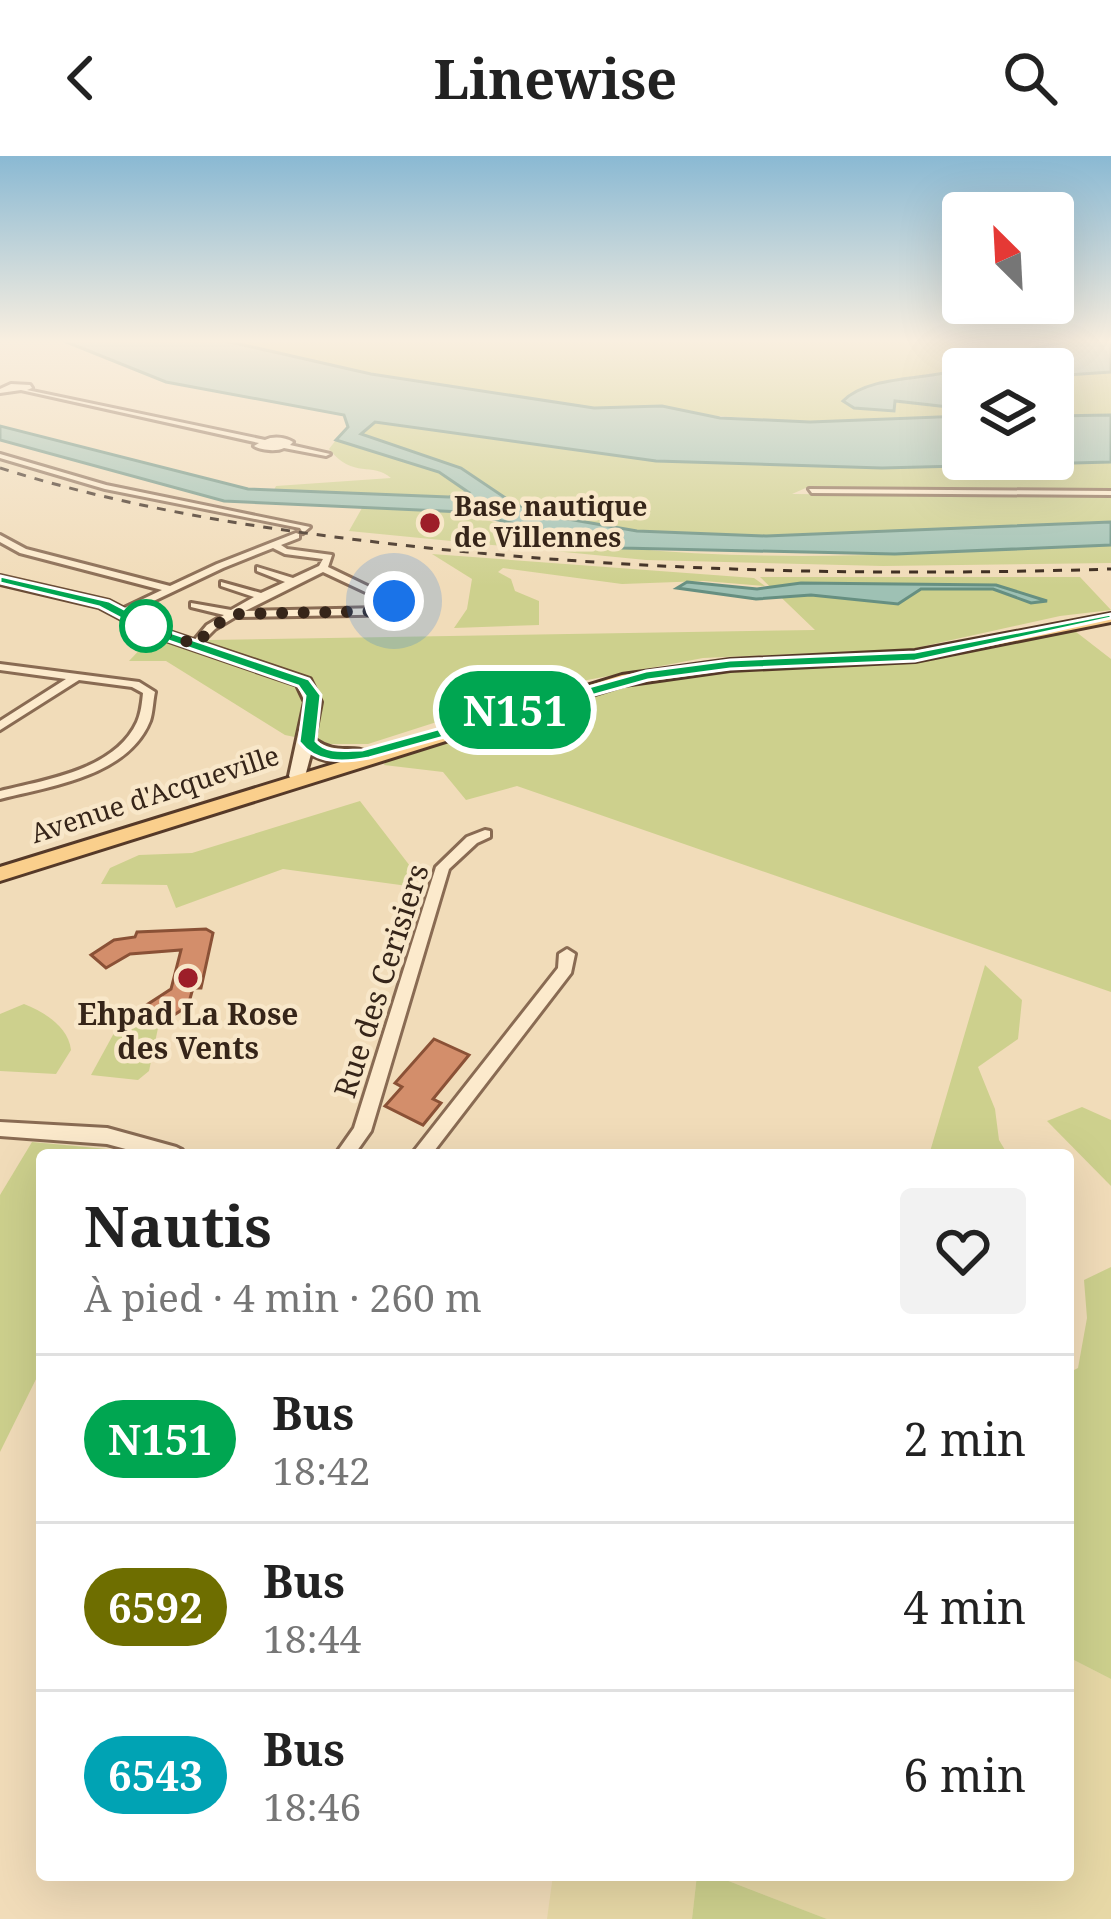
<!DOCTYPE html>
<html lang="fr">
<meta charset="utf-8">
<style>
body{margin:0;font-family:"Noto Serif",serif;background:#f2f2f2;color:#222;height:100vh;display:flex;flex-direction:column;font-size:45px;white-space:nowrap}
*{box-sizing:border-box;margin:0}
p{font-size:39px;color:#767676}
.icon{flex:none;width:66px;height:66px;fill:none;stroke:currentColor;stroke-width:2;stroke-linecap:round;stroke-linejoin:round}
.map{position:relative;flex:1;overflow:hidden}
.sheet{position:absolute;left:36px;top:993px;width:1038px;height:732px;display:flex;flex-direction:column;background:#fff;border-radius:12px;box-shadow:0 12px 48px #0002}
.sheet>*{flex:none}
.badge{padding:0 24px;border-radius:39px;font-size:42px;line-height:78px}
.needle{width:78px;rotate:336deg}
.tools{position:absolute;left:942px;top:36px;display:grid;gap:24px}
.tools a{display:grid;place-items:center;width:132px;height:132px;border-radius:12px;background:#fff;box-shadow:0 12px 48px #0002;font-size:60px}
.you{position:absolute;width:60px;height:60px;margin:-30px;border:9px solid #fff;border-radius:50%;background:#1a73e8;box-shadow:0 0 0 18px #1a73e833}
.map>.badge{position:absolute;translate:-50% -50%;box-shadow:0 0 0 6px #fff}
.round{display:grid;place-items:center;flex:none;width:126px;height:126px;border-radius:12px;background:#f2f2f2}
.headline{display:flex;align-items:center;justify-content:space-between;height:204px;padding:0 48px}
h1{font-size:57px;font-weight:700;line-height:90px}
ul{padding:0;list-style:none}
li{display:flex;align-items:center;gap:36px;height:168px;padding:0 48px;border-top:3px solid #e0e0e0}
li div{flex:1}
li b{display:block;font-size:45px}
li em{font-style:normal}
li .badge{min-width:132px;font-weight:700;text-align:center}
header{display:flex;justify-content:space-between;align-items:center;height:156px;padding:0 48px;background:#fff;font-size:54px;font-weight:700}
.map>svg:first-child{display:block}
.farmland{fill:#e7d8a6}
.green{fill:#cdd08d}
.water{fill:#9ec1b4;stroke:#668f81;stroke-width:3}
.building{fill:#d38e6b;stroke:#8a5136;stroke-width:3}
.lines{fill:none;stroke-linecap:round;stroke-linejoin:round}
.street-casing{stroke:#896b53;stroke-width:6}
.secondary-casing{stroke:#6a4c36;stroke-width:6}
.primary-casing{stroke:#553928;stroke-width:6}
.street{fill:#fceacc;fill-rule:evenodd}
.secondary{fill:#fceacc;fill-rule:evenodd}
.primary{fill:#facf8c;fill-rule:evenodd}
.rail{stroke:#362519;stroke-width:3;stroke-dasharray:9 9;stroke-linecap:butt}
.line{fill:#00a651;stroke:#fff;stroke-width:3}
.walk{stroke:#362519;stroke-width:12;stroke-dasharray:0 21.6}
.poi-dot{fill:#9d1e29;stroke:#f8e7c9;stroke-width:4.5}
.stop-dot{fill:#fff;stroke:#00a651;stroke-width:6}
.labels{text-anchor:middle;stroke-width:9;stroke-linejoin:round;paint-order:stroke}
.far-poi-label{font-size:27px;font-weight:bold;fill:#362519;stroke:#f8e7c9;text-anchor:start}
.far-street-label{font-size:27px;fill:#362519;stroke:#f8e7c9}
.street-label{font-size:30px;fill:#362519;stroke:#f8e7c9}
.poi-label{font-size:30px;font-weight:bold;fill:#362519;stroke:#f8e7c9}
</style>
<header><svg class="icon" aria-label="back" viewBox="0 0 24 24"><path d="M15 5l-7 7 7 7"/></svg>Linewise<svg class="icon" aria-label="search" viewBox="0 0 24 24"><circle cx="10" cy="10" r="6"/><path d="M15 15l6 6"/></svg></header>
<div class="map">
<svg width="1111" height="1763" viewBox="0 0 1111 1763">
<rect width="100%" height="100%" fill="#f1dcb9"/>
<g class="farmland">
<polygon points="1068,1501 1111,1523 1111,1763 827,1763 713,1719 1068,1719"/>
<polygon points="553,1719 697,1719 692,1763 547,1763"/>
</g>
<g class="green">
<polygon points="217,183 1111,183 1111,259 1053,260 1053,213 963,213 963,260 810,266 594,252 371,218"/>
<polygon points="374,265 656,305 882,312 1111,306 1111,334 808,331 792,338 1111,340 1111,366 766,380 637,375 545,359 513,347 461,312 360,278"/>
<path d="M336,284L439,316L469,336L449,341L273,336L276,330L391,322C372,305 354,324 329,293Z"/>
<path d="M411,350C484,359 553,385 626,392C786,408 951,396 1111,389V407L883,410L646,404L349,375L362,352Z"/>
<polygon points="432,398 754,422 765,430 704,425 622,428 503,412 498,416 511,423 515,435 539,445 539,469 454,472 467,453 472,423"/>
<polygon points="760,421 1080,421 1111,454 1060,460 911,493 703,502 540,533 368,588 328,588 285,579 166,505 129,505 148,485 815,474"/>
<polygon points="1071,472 1111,503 1111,836 517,630 466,644 443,616 384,609 387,603 613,532 654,524 722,516 884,509 951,501"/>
<polygon points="360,645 410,710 422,710 415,731 283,713 176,752 167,729 101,728 110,712 139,699 192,697"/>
<polygon points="985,809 1022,844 1018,883 978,911 995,953 999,984 1008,999 929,999"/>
<path d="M24,848C44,856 68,870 71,894L56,918L0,915V858Z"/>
<polygon points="136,861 151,864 158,872 149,915 138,924 91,919 114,877"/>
<polygon points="1082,951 1111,964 1111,1030 1047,965"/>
<polygon points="32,986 151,997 42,999 42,1211 0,1296 0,1039"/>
<polygon points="1111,1111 1111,1523 1068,1501 1068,1217 1078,1212 1087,1162 1084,1124"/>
<polygon points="697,1719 713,1719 827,1763 692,1763"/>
</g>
<g class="water">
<polygon points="59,183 217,183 371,218 594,252 662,250 720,262 810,266 963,260 963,303 1053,303 1053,260 1111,259 1111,306 882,312 656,305 375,266 361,278 461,312 513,347 545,359 637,375 766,380 1111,366 1111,389 895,398 621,392 463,356 224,345 0,284 0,270 248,333 449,341 468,336 439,316 336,284 348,271 344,259 166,226"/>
<polygon points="1079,183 1111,183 1111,216 1053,220 1053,213 964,213 1015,196"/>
<path d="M963,213V233L948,242L949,251L895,245L894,255L854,252L843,245C868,219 927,224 963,213Z"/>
<polygon points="687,426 757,433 801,427 996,429 1047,445 1031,447 993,433 921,433 898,448 811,439 756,443 677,432"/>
</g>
<g class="building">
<polygon points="206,773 213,777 201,832 193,832 188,850 163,866 145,850 171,833 181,794 130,798 106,812 91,799 114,784 135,781 137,776"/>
<polygon points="434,883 469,899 433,943 441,947 423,969 385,950 402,931 395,927"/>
</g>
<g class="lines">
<g class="street-casing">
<g id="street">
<path d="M11,228L30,229L32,232L27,234L265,284C273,280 285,281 293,286L290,289L330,298L326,300L284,292C276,296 261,294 254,290L259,287L21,234L0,237V233Z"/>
<polygon points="0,298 106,329 310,371 303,377 300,372 105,333 0,302"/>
<polygon points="809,333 1111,335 1111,339 812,337"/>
<path d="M296,377L299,378V382L281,389L287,393L332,399L328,411L419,455L414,458L235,461L215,473L196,492L191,489L192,487L207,469L224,459L191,451V447L231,454L254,441L221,430V426L261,437L285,426L257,415V411L293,422L319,410L323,403L285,398L273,392L223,412L124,459L120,458V454L162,434L20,397L0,386V379L26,393L170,430L217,408ZM323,416L389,447V449L382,452L245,455Z"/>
<path d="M0,508L139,526L155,536C153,545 153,556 150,565C128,620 51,630 0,643V635C45,624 115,614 137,566C141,557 142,547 143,537L132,531L79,524L0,574V565L66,523L0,514Z"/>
<polygon points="485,674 490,675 490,681 477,687 449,713 371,975 354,999 335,999 354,972 436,711 467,681"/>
<polygon points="567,793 575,798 571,817 431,999 411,999 558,812 559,798"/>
<polygon points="0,966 107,972 176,991 182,994 185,999 148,999 107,988 0,980"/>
</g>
</g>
<g class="secondary-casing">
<path id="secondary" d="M0,420L109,445L164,474L310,523L321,546L314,583C338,601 353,586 372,599C358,609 326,608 311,598L304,624H292L289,620L305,546L297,529L154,480L99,451L0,428Z"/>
</g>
<g class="primary-casing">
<polygon id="primary" points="1111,458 1111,466 915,505 730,514 624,529 0,725 0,711 622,519 730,504 915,495"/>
</g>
<use href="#street" class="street"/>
<use href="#secondary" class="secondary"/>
<use href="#primary" class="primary"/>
<path class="rail" d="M0,312C143,357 289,377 438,393C662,416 886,420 1111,413"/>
</g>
<linearGradient id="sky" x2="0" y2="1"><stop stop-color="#8ab9d3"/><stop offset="0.43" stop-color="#f9efe0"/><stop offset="1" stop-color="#f9efe0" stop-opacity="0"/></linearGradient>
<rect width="1111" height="430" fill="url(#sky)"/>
<path class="line" d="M0,420L109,445L164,474L309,523L321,539L316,585C327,598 346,594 362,594L646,515L730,504L915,496L1111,458V462L915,505L730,513L648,524L369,602C343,607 316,608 299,586L305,540L298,530L154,480L99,451L0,427Z"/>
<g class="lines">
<polyline class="walk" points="146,470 196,489 211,472 234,458 383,455 394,451 394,445"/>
</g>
<g class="poi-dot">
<circle cx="430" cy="367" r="12"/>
<circle cx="188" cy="822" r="12"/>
</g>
<circle class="stop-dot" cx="146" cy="470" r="24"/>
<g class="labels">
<g class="far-poi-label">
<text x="454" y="360">Base nautique<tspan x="454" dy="31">de Villennes</tspan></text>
</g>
<g class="far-street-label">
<text transform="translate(155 639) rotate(-18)" y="9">Avenue d'Acqueville</text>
</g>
<g class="street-label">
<text transform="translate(382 825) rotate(-72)" y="10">Rue des Cerisiers</text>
</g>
<g class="poi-label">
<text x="188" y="869">Ehpad La Rose<tspan x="188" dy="34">des Vents</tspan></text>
</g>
</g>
</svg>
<div class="tools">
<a><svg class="needle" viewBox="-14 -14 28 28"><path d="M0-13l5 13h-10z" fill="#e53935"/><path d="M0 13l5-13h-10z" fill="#767676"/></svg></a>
<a><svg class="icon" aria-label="layers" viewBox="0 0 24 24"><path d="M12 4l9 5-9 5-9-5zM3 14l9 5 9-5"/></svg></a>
</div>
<div class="you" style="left:394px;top:445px"></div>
<b class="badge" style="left:515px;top:554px;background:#00a651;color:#fff">N151</b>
<section class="sheet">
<div class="headline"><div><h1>Nautis</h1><p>À pied · 4 min · 260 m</p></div><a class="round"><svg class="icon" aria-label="heart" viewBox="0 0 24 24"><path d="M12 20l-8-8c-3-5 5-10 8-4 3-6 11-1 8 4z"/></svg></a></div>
<ul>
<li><span class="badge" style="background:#00a651;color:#fff">N151</span><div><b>Bus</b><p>18:42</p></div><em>2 min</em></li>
<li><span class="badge" style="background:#6e6e00;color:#fff">6592</span><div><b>Bus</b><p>18:44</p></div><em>4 min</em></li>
<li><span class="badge" style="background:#00a3b4;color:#fff">6543</span><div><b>Bus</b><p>18:46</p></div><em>6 min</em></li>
</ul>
</section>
</div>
